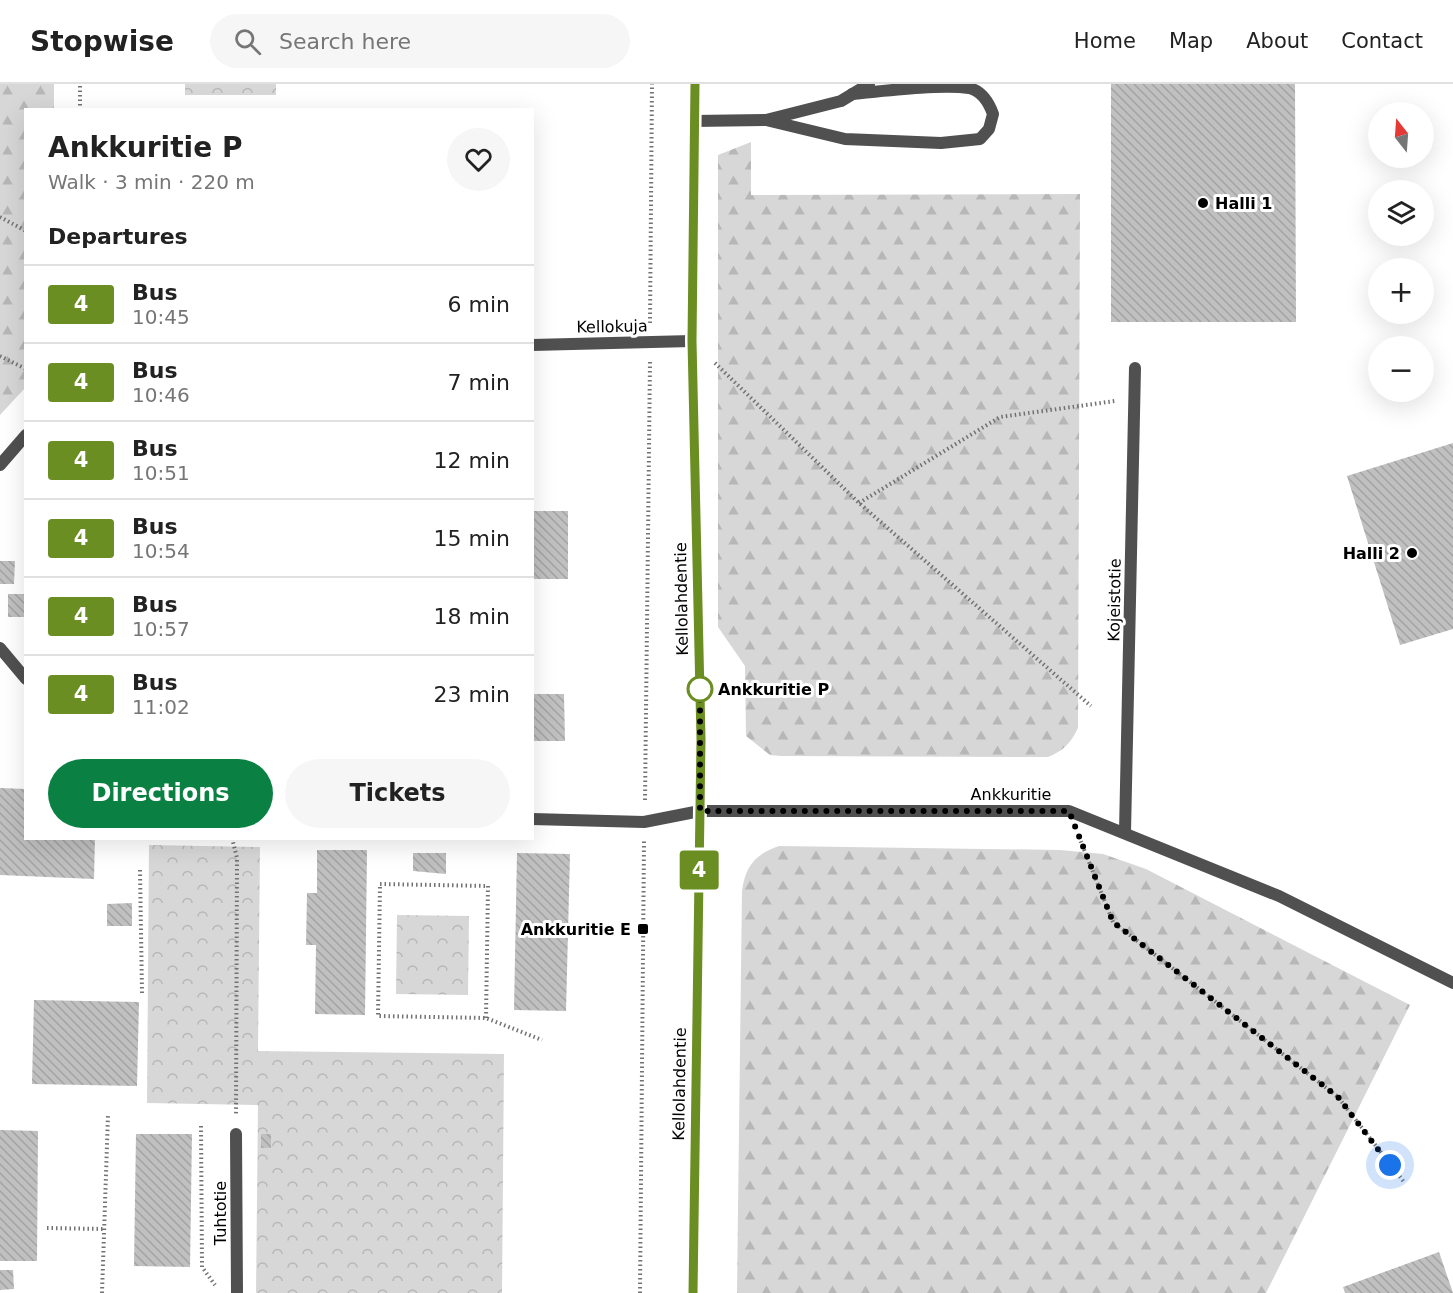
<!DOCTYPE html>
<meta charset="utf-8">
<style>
body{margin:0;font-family:"DejaVu Sans",sans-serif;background:#f6f6f6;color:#222;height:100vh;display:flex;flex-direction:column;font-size:22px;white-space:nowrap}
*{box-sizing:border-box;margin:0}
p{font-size:20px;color:#767676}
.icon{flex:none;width:33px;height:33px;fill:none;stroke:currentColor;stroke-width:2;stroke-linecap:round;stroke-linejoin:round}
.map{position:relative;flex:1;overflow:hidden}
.sheet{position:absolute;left:24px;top:24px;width:510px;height:732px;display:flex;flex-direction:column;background:#fff;border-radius:0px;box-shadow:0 6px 24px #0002}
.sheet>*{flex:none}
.badge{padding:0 12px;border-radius:4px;font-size:21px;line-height:39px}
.needle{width:39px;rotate:343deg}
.controls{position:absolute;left:1368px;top:18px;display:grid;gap:12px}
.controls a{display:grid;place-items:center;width:66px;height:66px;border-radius:50%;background:#fff;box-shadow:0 6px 24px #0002;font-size:30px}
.you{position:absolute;width:30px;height:30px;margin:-15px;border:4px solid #fff;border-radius:50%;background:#1a73e8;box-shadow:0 0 0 9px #1a73e833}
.map>.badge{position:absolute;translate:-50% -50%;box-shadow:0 0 0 3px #fff}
h2{padding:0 24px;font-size:22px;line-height:54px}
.round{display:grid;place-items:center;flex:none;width:63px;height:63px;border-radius:32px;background:#f6f6f6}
.head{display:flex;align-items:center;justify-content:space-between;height:102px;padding:0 24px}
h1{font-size:28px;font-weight:700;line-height:45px}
.button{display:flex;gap:12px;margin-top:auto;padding:12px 24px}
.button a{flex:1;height:69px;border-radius:36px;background:#0b8043;color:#fff;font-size:24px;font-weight:700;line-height:69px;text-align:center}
.button a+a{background:#f6f6f6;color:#222}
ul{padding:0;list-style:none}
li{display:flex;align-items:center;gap:18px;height:78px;padding:0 24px;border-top:2px solid #e0e0e0}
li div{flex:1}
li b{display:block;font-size:22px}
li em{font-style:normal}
li .badge{min-width:66px;font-weight:700;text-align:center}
header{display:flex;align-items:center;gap:36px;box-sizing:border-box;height:84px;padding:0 30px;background:#fff;border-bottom:2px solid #e0e0e0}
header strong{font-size:28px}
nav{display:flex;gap:33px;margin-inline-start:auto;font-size:21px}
.search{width:420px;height:54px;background:#f6f6f6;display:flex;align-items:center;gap:15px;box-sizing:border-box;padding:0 21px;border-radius:33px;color:#767676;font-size:22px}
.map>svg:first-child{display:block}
.forest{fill:url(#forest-firs)}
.park{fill:url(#park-crowns)}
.building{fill:url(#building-back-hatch)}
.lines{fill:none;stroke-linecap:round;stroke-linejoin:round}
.path{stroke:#727272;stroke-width:4;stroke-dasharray:1.5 3;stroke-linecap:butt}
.service{stroke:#505050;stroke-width:12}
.minor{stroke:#505050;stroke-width:12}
.tertiary{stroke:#505050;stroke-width:12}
.line-casing{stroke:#fff;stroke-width:14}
.line{stroke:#6b8e23;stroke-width:9}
.walk{stroke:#000;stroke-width:6;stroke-dasharray:0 10.8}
.poi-dot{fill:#000;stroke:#fff;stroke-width:2}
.stop-dot{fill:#fff;stroke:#6b8e23;stroke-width:3}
.labels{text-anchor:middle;stroke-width:6;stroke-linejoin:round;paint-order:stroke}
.poi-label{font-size:16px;font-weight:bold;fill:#000;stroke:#fff;text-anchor:end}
.street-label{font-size:16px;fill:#000;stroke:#fff}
.stop-label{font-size:16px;font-weight:bold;fill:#000;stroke:#fff;text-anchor:start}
</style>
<header>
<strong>Stopwise</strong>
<div class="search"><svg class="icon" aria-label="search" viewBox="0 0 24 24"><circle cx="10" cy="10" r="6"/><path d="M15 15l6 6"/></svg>Search here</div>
<nav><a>Home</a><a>Map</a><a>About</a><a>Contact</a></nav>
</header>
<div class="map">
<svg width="1453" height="1209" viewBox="0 0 1453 1209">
<defs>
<pattern id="forest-firs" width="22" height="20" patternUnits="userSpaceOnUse" patternTransform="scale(1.5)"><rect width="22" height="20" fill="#d7d7d7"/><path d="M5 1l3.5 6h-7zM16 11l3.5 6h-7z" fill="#b7b7b7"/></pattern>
<pattern id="park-crowns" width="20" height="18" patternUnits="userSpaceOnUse" patternTransform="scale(1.5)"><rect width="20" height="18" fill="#d7d7d7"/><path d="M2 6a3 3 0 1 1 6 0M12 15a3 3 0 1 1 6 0" fill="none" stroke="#b7b7b7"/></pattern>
<pattern id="building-back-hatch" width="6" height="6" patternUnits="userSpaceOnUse" patternTransform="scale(1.5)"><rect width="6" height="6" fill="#c0c0c0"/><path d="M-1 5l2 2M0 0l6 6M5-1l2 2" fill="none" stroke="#a3a3a3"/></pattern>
</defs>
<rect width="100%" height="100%" fill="#fff"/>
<g class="forest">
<polygon points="0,0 54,0 54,25 26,26 25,304 0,331"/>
<path d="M751,58V111L1080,110L1078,644C1071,659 1063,667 1048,673L781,672L770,671L746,652L745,582L718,543V71Z"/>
<path d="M779,762L1060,766L1103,770L1146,785L1410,921L1266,1209H737L742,807C745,783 755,770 779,762Z"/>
</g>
<g class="park">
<rect x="185" y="0" width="91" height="11"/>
<polygon points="149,761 260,763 258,967 504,970 502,1209 256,1209 258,1021 147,1019"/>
<polygon points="397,831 469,832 468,911 396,910"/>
</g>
<g class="building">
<polygon points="1111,0 1295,0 1296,238 1111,238"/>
<polygon points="1453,359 1453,545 1400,561 1347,392"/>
<rect x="532" y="427" width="36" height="68"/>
<polygon points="0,477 15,477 14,500 0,500"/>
<rect x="8" y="510" width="18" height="23"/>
<polygon points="532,610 564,610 565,657 532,657"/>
<polygon points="0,704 26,705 26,754 95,754 94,795 0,791"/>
<polygon points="317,766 367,766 365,931 315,930 316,861 306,861 307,809 317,809"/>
<polygon points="413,769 446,769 446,790 413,787"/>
<polygon points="517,769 570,770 566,927 514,926"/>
<polygon points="132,819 132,842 107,842 107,820"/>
<polygon points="34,916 139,918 137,1002 32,1000"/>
<polygon points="0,1046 38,1047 37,1177 0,1177"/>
<polygon points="136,1050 192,1050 190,1183 134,1182"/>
<rect x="261" y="1050" width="10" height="14"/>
<polygon points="1439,1168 1453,1209 1345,1209 1343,1203"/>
<polygon points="0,1186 13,1186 14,1205 0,1206"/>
</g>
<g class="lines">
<g class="path">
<polyline points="80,26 80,0"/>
<polyline points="0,133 26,147"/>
<polyline points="650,239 652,0"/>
<polyline points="0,272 26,285"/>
<polyline points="715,279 859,419 1091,622"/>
<polyline points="859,419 1000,333 1115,317"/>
<polyline points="645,716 650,277"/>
<polyline points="1079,753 1113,838 1338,1013 1404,1098"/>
<polyline points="232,754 237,774 236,1031"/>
<polyline points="140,786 142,909"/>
<polyline points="486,934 488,802 380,800 378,932 486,934 542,956"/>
<polyline points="201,1042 202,1183 215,1201"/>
<polyline points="47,1144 104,1145"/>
<polyline points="102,1209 108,1031"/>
<polyline points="640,1209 644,757"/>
</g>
<g class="service">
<path d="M766,36L845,55L941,59L980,55L989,45L993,30C989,19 982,7 969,4C940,0 883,7 852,10"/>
<polyline points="694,37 766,36 841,17 869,0"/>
</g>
<g class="minor">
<polyline points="532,261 692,257"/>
<polyline points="0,381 26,351"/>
<polyline points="0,564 26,595"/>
<polyline points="532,735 644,738 700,727 1069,727 1279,812 1453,899"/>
<polyline points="1125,748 1135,284"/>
<polyline points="236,1050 237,1209"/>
</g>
<polyline class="tertiary" points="693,1209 701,655 692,257 695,0"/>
</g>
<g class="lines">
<g class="line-casing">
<polyline id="line" points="693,1209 701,655 692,257 695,0"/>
</g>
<use href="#line" class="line"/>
<polyline class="walk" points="700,605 700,727 1069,727 1113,838 1338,1013 1390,1081"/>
</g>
<g class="poi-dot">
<circle cx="1203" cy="119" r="6"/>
<circle cx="1412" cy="469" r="6"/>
<rect x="637" y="839" width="12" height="12" rx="3"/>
</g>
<circle class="stop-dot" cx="700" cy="605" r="12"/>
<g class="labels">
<g class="poi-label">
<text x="1215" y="125" text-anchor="start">Halli 1</text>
<text x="1400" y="475">Halli 2</text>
<text x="631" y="851">Ankkuritie E</text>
</g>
<g class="street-label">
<text transform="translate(612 242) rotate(-1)" y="6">Kellokuja</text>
<text transform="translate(681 515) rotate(-91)" y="6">Kellolahdentie</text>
<text transform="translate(1114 516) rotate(-89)" y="6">Kojeistotie</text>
<text x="1011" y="716">Ankkuritie</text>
<text transform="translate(679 1000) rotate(-89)" y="6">Kellolahdentie</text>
<text transform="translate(220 1129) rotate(-90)" y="6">Tuhtotie</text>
</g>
<g class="stop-label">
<text x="718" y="611">Ankkuritie P</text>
</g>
</g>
</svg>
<div class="controls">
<a><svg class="needle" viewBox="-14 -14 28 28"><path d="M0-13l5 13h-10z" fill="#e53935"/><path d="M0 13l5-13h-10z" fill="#767676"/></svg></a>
<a><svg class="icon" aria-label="layers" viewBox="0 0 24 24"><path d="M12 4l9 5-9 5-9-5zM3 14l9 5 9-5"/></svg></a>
<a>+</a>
<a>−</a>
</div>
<div class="you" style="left:1390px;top:1081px"></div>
<b class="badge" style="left:699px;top:786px;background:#6b8e23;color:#fff">4</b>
<section class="sheet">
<div class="head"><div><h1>Ankkuritie P</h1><p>Walk · 3 min · 220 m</p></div><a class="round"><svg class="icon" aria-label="heart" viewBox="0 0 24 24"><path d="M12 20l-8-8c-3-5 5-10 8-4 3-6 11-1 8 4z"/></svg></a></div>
<h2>Departures</h2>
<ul>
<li><span class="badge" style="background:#6b8e23;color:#fff">4</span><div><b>Bus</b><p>10:45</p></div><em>6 min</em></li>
<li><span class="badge" style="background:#6b8e23;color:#fff">4</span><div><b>Bus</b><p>10:46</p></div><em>7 min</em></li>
<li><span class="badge" style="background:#6b8e23;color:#fff">4</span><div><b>Bus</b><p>10:51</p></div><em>12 min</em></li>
<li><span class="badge" style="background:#6b8e23;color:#fff">4</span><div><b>Bus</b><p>10:54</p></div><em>15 min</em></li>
<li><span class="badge" style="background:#6b8e23;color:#fff">4</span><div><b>Bus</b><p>10:57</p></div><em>18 min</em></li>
<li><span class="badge" style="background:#6b8e23;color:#fff">4</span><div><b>Bus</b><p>11:02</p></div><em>23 min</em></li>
</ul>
<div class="button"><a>Directions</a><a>Tickets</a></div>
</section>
</div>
